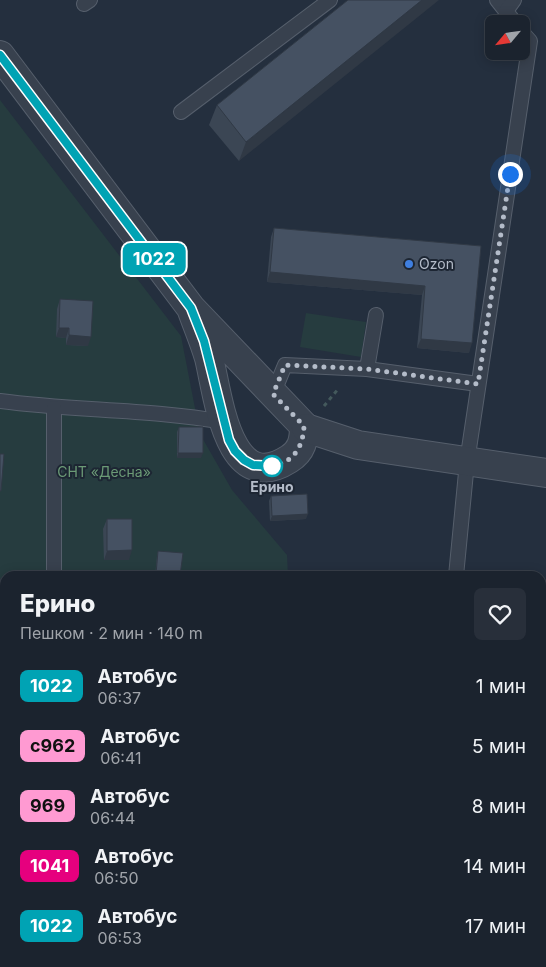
<!DOCTYPE html>
<html lang="ru">
<meta charset="utf-8">
<style>
body{margin:0;font-family:Inter,sans-serif;background:#282f3a;color:#f1f3f6;height:100vh;display:flex;flex-direction:column;font-size:19px;white-space:nowrap}
*{box-sizing:border-box;margin:0}
p{font-size:16px;color:#a0a4aa}
.icon{flex:none;width:28px;height:28px;fill:none;stroke:currentColor;stroke-width:2;stroke-linecap:round;stroke-linejoin:round}
.map{position:relative;flex:1;overflow:hidden}
.side{position:absolute;left:0px;top:571px;width:546px;height:396px;display:flex;flex-direction:column;background:#1b232e;border-radius:15px 15px 0 0;box-shadow:0 2px 12px #0003,0 0 0 1px #39404a}
.side>*{flex:none}
.badge{padding:0 10px;border-radius:8px;font-size:18px;line-height:32px}
.needle{width:32px;rotate:241deg}
.fabs{position:absolute;left:485px;top:15px;display:grid;gap:10px}
.fabs a{display:grid;place-items:center;width:45px;height:45px;border-radius:8px;background:#1b232e;box-shadow:0 2px 12px #0003,0 0 0 1px #39404a;font-size:25px}
.you{position:absolute;width:25px;height:25px;margin:-12px;border:4px solid #fff;border-radius:50%;background:#1a73e8;box-shadow:0 0 0 8px #1a73e833}
.map>.badge{position:absolute;translate:-50% -50%;box-shadow:0 0 0 2px #fff}
.round{display:grid;place-items:center;flex:none;width:52px;height:52px;border-radius:8px;background:#282f3a}
.headline{display:flex;align-items:center;justify-content:space-between;height:85px;padding:0 20px}
h1{font-size:24px;font-weight:800;line-height:38px}
ul{padding:0;list-style:none}
li{display:flex;align-items:center;gap:15px;height:60px;padding:0 20px}
li div{flex:1}
li b{display:block;font-size:19px}
li em{font-style:normal}
li .badge{min-width:55px;font-weight:700;text-align:center}
.map>svg:first-child{display:block}
.green{fill:#263c3f}
.lines{fill:none;stroke-linecap:round;stroke-linejoin:round}
.lane-casing{stroke:#565f6c;stroke-width:16}
.street-casing{stroke:#565f6c;stroke-width:30}
.path{stroke:#44595c;stroke-width:3;stroke-dasharray:4 4;stroke-linecap:butt}
.lane{stroke:#38414e;stroke-width:14}
.street{stroke:#38414e;stroke-width:28}
.wall{fill:#3b4654}
.shaded-wall{fill:#303945}
.building{fill:#455162;stroke:#303945}
.line-casing{stroke:#fff;stroke-width:11}
.line{stroke:#00a3b4;stroke-width:8}
.walk{stroke:#b4bcc9;stroke-width:5;stroke-dasharray:0 9}
.shop-dot{fill:#3f7fe0;stroke:#1d2633;stroke-width:2}
.stop-dot{fill:#fff;stroke:#00a3b4;stroke-width:2.5}
.labels{text-anchor:middle;stroke-width:4;stroke-linejoin:round;paint-order:stroke}
.poi-label{font-size:14px;fill:#b4bcc9;stroke:#1d2633;text-anchor:start}
.park-label{font-size:14px;fill:#6b9a76;stroke:#1d2633}
.stop-label{font-size:14px;font-weight:bold;fill:#b4bcc9;stroke:#1d2633}
</style>
<div class="map">
<svg width="546" height="967" viewBox="0 0 546 967">
<rect width="100%" height="100%" fill="#242f3e"/>
<g class="green">
<polygon points="0,100 181,336 200,434 232,490 287,555 288,576 5,576 5,962 307,962 307,967 0,967"/>
<polygon points="306,313 366,322 361,357 300,347"/>
</g>
<g class="lines">
<g class="lane-casing">
<g id="lane">
<polyline points="497,0 516,24"/>
<polyline points="84,4 90,0"/>
<polyline points="506,11 514,0"/>
<polyline points="181,112 330,0"/>
<polyline points="367,369 478,384"/>
<polyline points="273,394 285,365 367,369 376,315"/>
<path d="M0,401C74,411 150,409 223,422"/>
<polyline points="54,576 54,408"/>
<polyline points="456,576 467,462 530,41 521,31"/>
<polyline points="53,967 53,962"/>
<polyline points="417,967 418,962"/>
</g>
</g>
<g class="street-casing">
<g id="street">
<path d="M0,55L191,308L304,426C304,440 302,451 289,459C228,498 218,395 209,358C204,341 197,325 191,308"/>
<polyline points="306,428 358,445 546,473"/>
</g>
</g>
<polyline class="path" points="324,406 339,388"/>
<use href="#lane" class="lane"/>
<use href="#street" class="street"/>
</g>
<g class="wall">
<polygon points="348,0 239,161 209,125 217,105"/>
<polygon points="274,228 481,246 469,353 417,348 422,295 267,282 271,237"/>
<polygon points="60,299 88,346 66,345 66,338 56,337 57,309"/>
<polygon points="179,427 201,458 177,458 177,432"/>
<polygon points="271,496 306,519 270,521 269,501"/>
<polygon points="107,519 129,560 104,560 103,529"/>
<polygon points="158,551 180,576 155,576 157,556"/>
<polygon points="541,826 546,827 546,861 541,860"/>
<rect x="109" y="962" width="43" height="5"/>
</g>
<g class="shaded-wall">
<polygon points="422,0 439,0 239,161 246,142"/>
<polygon points="270,272 425,286 422,295 267,282"/>
<polygon points="59,328 69,328 66,338 56,337"/>
<polygon points="69,335 91,337 88,346 66,345"/>
<polygon points="421,339 472,343 469,353 417,348"/>
<polygon points="178,453 203,453 201,458 177,458"/>
<polygon points="308,514 306,519 270,521 272,516"/>
<polygon points="132,550 129,560 104,560 107,551"/>
<polygon points="156,574 180,576 155,576"/>
<polygon points="5,609 5,614 0,615 0,610"/>
<polygon points="0,722 5,722 4,731 0,731"/>
<polygon points="0,850 5,850 5,855 3,860 0,859"/>
</g>
<g class="building">
<polygon points="348,0 422,0 246,142 217,105"/>
<polygon points="274,228 481,246 472,343 421,339 425,286 270,272"/>
<polygon points="60,299 93,301 91,337 69,335 69,328 59,328"/>
<polygon points="179,427 203,427 203,453 178,453"/>
<polygon points="0,454 4,454 1,491 0,491"/>
<polygon points="307,494 308,514 272,516 271,496"/>
<polygon points="107,519 132,519 132,550 107,551"/>
<polygon points="158,551 183,553 180,576 156,574"/>
<polygon points="0,578 5,602 5,609 0,610"/>
<rect x="0" y="694" width="5" height="28"/>
<rect x="0" y="802" width="5" height="48"/>
<polygon points="541,826 546,827 546,851 544,850 543,852 541,852"/>
<rect x="113" y="962" width="39" height="5"/>
</g>
<g class="lines">
<g class="line-casing">
<polyline id="line" points="0,55 191,308 204,341 229,440 235,451 244,460 253,465 272,466"/>
</g>
<use href="#line" class="line"/>
<path class="walk" d="M272,466C294,462 303,447 304,426L273,394L285,365L367,369L478,384L510,174"/>
</g>
<circle class="shop-dot" cx="409" cy="264" r="5"/>
<circle class="stop-dot" cx="272" cy="466" r="10"/>
<g class="labels">
<g class="poi-label">
<text x="419" y="269">Ozon</text>
</g>
<g class="park-label">
<text x="104" y="477">СНТ «Десна»</text>
</g>
<g class="stop-label">
<text x="272" y="492">Ерино</text>
</g>
</g>
</svg>
<div class="fabs">
<a><svg class="needle" viewBox="-14 -14 28 28"><path d="M0-13l5 13h-10z" fill="#e53935"/><path d="M0 13l5-13h-10z" fill="#a0a4aa"/></svg></a>
</div>
<div class="you" style="left:510px;top:174px"></div>
<b class="badge" style="left:154px;top:259px;background:#00a3b4;color:#fff">1022</b>
<section class="side">
<div class="headline"><div><h1>Ерино</h1><p>Пешком · 2 мин · 140 m</p></div><a class="round"><svg class="icon" aria-label="heart" viewBox="0 0 24 24"><path d="M12 20l-8-8c-3-5 5-10 8-4 3-6 11-1 8 4z"/></svg></a></div>
<ul>
<li><span class="badge" style="background:#00a3b4;color:#fff">1022</span><div><b>Автобус</b><p>06:37</p></div><em>1 мин</em></li>
<li><span class="badge" style="background:#ff9ad2;color:#111">с962</span><div><b>Автобус</b><p>06:41</p></div><em>5 мин</em></li>
<li><span class="badge" style="background:#ff9ad2;color:#111">969</span><div><b>Автобус</b><p>06:44</p></div><em>8 мин</em></li>
<li><span class="badge" style="background:#e6007e;color:#fff">1041</span><div><b>Автобус</b><p>06:50</p></div><em>14 мин</em></li>
<li><span class="badge" style="background:#00a3b4;color:#fff">1022</span><div><b>Автобус</b><p>06:53</p></div><em>17 мин</em></li>
</ul>
</section>
</div>
